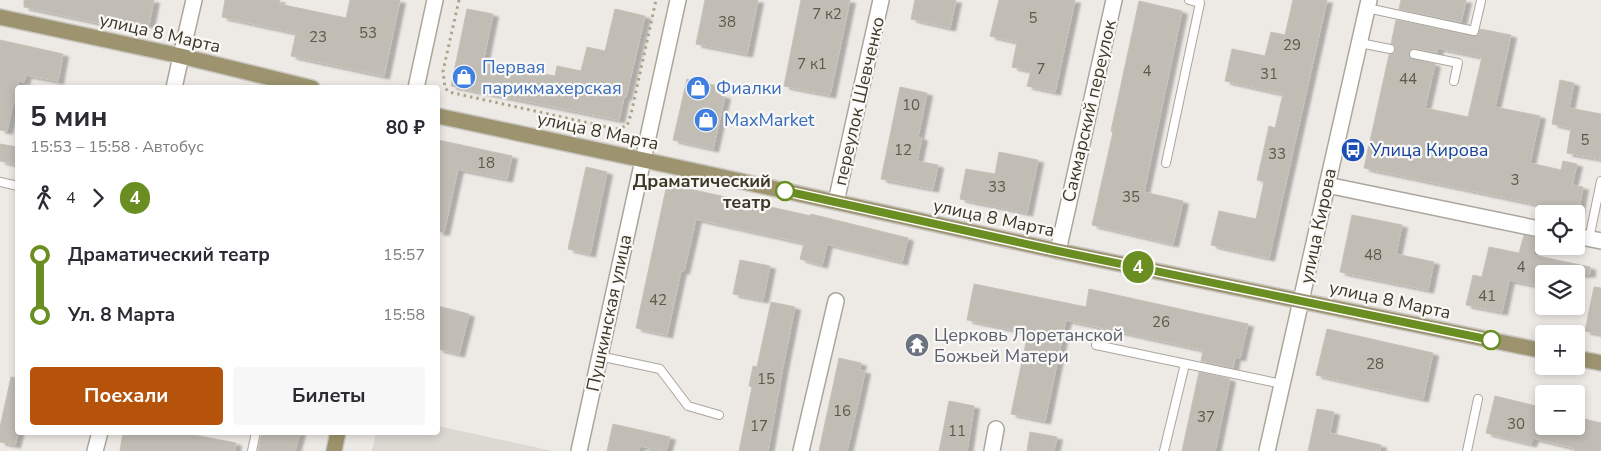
<!DOCTYPE html>
<html lang="ru">
<meta charset="utf-8">
<style>
body{margin:0;font-family:"Nunito Sans",sans-serif;background:#f7f7f7;color:#2b2b33;height:100vh;display:flex;flex-direction:column;font-size:19px;white-space:nowrap}
*{box-sizing:border-box;margin:0}
p{font-size:16px;color:#7c7c81}
.icon{flex:none;width:28px;height:28px;fill:none;stroke:currentColor;stroke-width:2;stroke-linecap:round;stroke-linejoin:round}
.map{position:relative;flex:1;overflow:hidden}
.details{position:absolute;left:15px;top:85px;width:425px;height:350px;display:flex;flex-direction:column;background:#fff;border-radius:5px;box-shadow:0 2px 8px #0003}
.details>*{flex:none}
.badge{padding:0 10px;border-radius:16px;font-size:18px;line-height:32px}
.fabs{position:absolute;left:1535px;top:205px;display:grid;gap:10px}
.fabs a{display:grid;place-items:center;width:50px;height:50px;border-radius:5px;background:#fff;box-shadow:0 2px 8px #0003;font-size:25px}
.map>.badge{position:absolute;translate:-50% -50%;box-shadow:0 0 0 2px #fff}
.legs{display:flex;align-items:center;gap:8px;height:55px;padding:0 15px;font-size:16px}
.legs p{margin-inline-start:auto}
.headline{display:flex;align-items:center;justify-content:space-between;height:85px;padding:0 15px}
h1{font-size:28px;font-weight:700;line-height:38px}
.cta{display:flex;gap:10px;margin-top:auto;padding:10px 15px}
.cta a{flex:1;height:58px;border-radius:5px;background:#b45309;color:#fff;font-size:20px;font-weight:700;line-height:58px;text-align:center}
.cta a+a{background:#f7f7f7;color:#2b2b33}
ul{padding:0 15px;list-style:none}
li{display:flex;align-items:center;gap:18px;height:60px;font-size:19px}
li i{display:grid;place-items:center;width:8px;height:100%;margin:0 6px;background:currentColor}
li i::after{content:'';width:12px;height:12px;margin:-6px;border:4px solid;border-radius:50%;background:#fff}
li p{margin-inline-start:auto}
li:first-child i{background:linear-gradient(#0000 50%,currentColor 0)}
li:last-child i{background:linear-gradient(currentColor 50%,#0000 0)}
.map>svg:first-child{display:block}
.built{fill:#dcd9d3}
.building{fill:#c1bdb5;stroke:#c6c1b8;fill-rule:evenodd;filter:url(#shadow)}
.lines{fill:none;stroke-linecap:round;stroke-linejoin:round}
.lane-casing{stroke:#aaa69c;stroke-width:10}
.street-casing{stroke:#aaa69c;stroke-width:18}
.secondary-casing{stroke:#aca799;stroke-width:18}
.primary-casing{stroke:#c9c7c2;stroke-width:18}
.path{stroke:#ada389;stroke-width:3;stroke-dasharray:2.5 4;stroke-linecap:butt}
.lane{stroke:#fff;stroke-width:8}
.street{stroke:#fff;stroke-width:15}
.secondary{stroke:#fff;stroke-width:15}
.primary{stroke:#9d946f;stroke-width:15}
.line-1-casing{stroke:#fff;stroke-width:11}
.line-1{stroke:#6b8e23;stroke-width:8}
.stop-1-dot{fill:#fff;stroke:#6b8e23;stroke-width:2.5}
.labels{text-anchor:middle;stroke-width:4.5;stroke-linejoin:round;paint-order:stroke}
.number-label{font-size:15px;fill:#5e594a}
.street-label{font-size:18px;fill:#3d3826;stroke:#f9f8f6}
.shop-label{font-size:18px;fill:#366cbe;stroke:#f9f8f6;text-anchor:start}
.transit-label{font-size:18px;fill:#164399;stroke:#f9f8f6;text-anchor:start}
.stop-label{font-size:18px;font-weight:bold;fill:#3d3826;stroke:#f9f8f6;text-anchor:end}
.worship-label{font-size:18px;fill:#5b616d;stroke:#f9f8f6;text-anchor:start}
</style>
<div class="map">
<svg width="1601" height="451" viewBox="0 0 1601 451">
<defs>
<filter id="shadow"><feDropShadow dx="5.5" dy="3" stdDeviation="1" flood-color="#0004"/></filter>
</defs>
<rect width="100%" height="100%" fill="#edeae5"/>
<polygon class="built" points="438,426 553,451 372,451 376,433 438,432"/>
<g class="building">
<polygon points="24,0 154,0 149,25 133,22 132,30 24,7"/>
<polygon points="225,0 280,0 279,4 346,18 350,0 400,0 384,76 291,56 296,33 222,17"/>
<polygon points="705,0 758,0 747,54 696,44"/>
<polygon points="801,0 850,0 830,95 784,86"/>
<polygon points="915,0 956,0 950,28 911,19"/>
<polygon points="999,0 1075,0 1055,92 1027,86 1031,71 1012,67 1017,42 990,36"/>
<polygon points="1293,0 1327,0 1269,258 1211,245 1219,211 1256,219 1264,182 1257,180 1269,126 1275,128 1283,94 1225,81 1232,49 1265,56 1271,32 1285,35"/>
<polygon points="1401,0 1466,0 1461,22 1399,9"/>
<polygon points="1139,1 1182,11 1144,192 1183,201 1173,244 1092,225 1113,132 1111,131"/>
<polygon points="467,9 493,14 483,62 555,76 557,66 581,71 587,47 605,51 615,9 645,16 626,97 624,97 619,120 451,86"/>
<path d="M1396,20L1473,36L1478,35L1480,29L1511,35L1495,107L1540,116L1530,163L1561,170L1563,161L1577,164L1572,185L1583,187L1578,213L1364,168L1389,55L1392,54L1395,51V47L1391,44ZM1415,48L1437,53L1438,48L1482,57L1468,117L1425,108L1435,64L1411,58L1409,52L1412,49Z"/>
<polygon points="0,40 63,54 58,81 26,75 24,82 18,81 18,104 13,103 7,131 0,130"/>
<polygon points="687,79 718,86 716,94 725,96 713,149 673,140"/>
<polygon points="1560,80 1574,83 1569,108 1601,114 1601,159 1567,153 1571,128 1552,124"/>
<polygon points="900,87 927,93 918,137 922,138 917,161 938,165 933,189 881,179"/>
<polygon points="438,140 512,156 507,179 458,169 444,232 438,232"/>
<polygon points="0,144 18,147 18,165 0,161"/>
<polygon points="999,152 1038,160 1027,213 960,199 966,169 995,174"/>
<polygon points="586,167 607,172 590,254 568,249"/>
<polygon points="667,184 811,216 811,214 908,238 902,262 827,244 822,265 800,259 804,243 696,219 684,271 681,271 667,335 636,328"/>
<polygon points="1352,215 1402,225 1396,254 1434,262 1428,290 1340,272"/>
<polygon points="1524,235 1537,238 1533,255 1590,267 1590,274 1544,274 1544,287 1509,280 1502,312 1466,305 1473,275 1482,277 1489,247 1519,253"/>
<polygon points="740,260 770,266 763,300 733,294"/>
<polygon points="974,284 1086,307 1089,289 1248,324 1240,358 1235,357 1233,368 1201,361 1203,350 1066,320 1045,421 1011,414 1028,333 967,320"/>
<polygon points="1594,287 1601,288 1601,334 1585,331"/>
<polygon points="771,302 795,307 782,372 768,451 739,451 752,387 749,386 753,366 757,367"/>
<polygon points="438,306 469,314 459,354 438,349"/>
<polygon points="1327,329 1433,353 1423,399 1316,375"/>
<polygon points="839,358 861,363 859,370 865,371 861,390 847,451 819,451"/>
<polygon points="1199,372 1230,379 1215,451 1182,451"/>
<polygon points="11,377 18,378 18,433 15,445 0,442 0,427"/>
<polygon points="1495,396 1540,407 1540,409 1544,410 1544,426 1576,426 1576,417 1601,423 1601,451 1574,451 1574,448 1533,438 1531,444 1486,433"/>
<polygon points="949,401 974,406 967,451 939,451"/>
<polygon points="1317,409 1334,412 1330,433 1381,445 1380,451 1308,451"/>
<polygon points="613,424 670,437 666,451 640,446 639,451 607,451"/>
<polygon points="123,432 179,432 236,443 235,451 120,451"/>
<polygon points="262,432 300,432 295,451 258,451"/>
<polygon points="1030,432 1057,437 1054,451 1027,451"/>
</g>
<g class="lines">
<g class="lane-casing">
<g id="lane">
<polyline points="1367,8 1474,31 1481,1"/>
<polyline points="1360,43 1390,49"/>
<polyline points="1414,54 1458,63 1454,81"/>
<polyline points="1166,163 1200,3 1189,0"/>
<polyline points="0,182 18,186"/>
<polyline points="1589,239 1601,181"/>
<polyline points="1096,345 1282,384"/>
<polyline points="599,356 660,369 688,406 719,415"/>
<polyline points="252,451 256,432"/>
<polyline points="1164,451 1185,364"/>
<polyline points="1467,451 1478,399"/>
</g>
</g>
<g class="street-casing">
<g id="street">
<polyline points="174,88 181,56"/>
<polyline points="1327,185 1544,230"/>
<polyline points="836,202 881,0"/>
<polyline points="1576,236 1601,241"/>
<polyline points="1058,251 1114,0"/>
<polyline points="95,451 100,432"/>
<polyline points="579,451 643,160"/>
<polyline points="801,451 836,301"/>
<polyline points="992,451 996,429"/>
</g>
</g>
<g class="secondary-casing">
<g id="secondary">
<polyline points="181,56 194,0"/>
<polyline points="416,88 435,0"/>
<polyline points="643,160 678,0"/>
<polyline points="1267,451 1369,0"/>
</g>
</g>
<g class="primary-casing">
<g id="primary">
<polyline points="0,17 181,56 312,88"/>
<polyline points="438,116 681,168 1058,251 1544,351"/>
<polyline points="1576,358 1601,363"/>
<polyline points="334,451 338,432"/>
</g>
</g>
<polyline class="path" points="459,0 443,71 445,88 449,92 616,129 627,126 631,114 656,0"/>
<use href="#lane" class="lane"/>
<use href="#street" class="street"/>
<use href="#secondary" class="secondary"/>
<use href="#primary" class="primary"/>
</g>
<g class="lines">
<g class="line-1-casing">
<polyline id="line-1" points="785,191 1058,251 1491,340"/>
</g>
<use href="#line-1" class="line-1"/>
</g>
<defs>
<g id="shop-disc" transform="scale(1.25)"><circle r="9.5" fill="#3f7fe0" stroke="#f9f8f6"/><path d="M-5-2.5h2.3a2.7 3.5 0 0 1 5.4 0H5L5.5 6h-11ZM-1.5-2.5h3a1.5 2.3 0 0 0-3 0Z" fill="#fff"/></g>
<g id="bus-disc" transform="scale(1.25)"><circle r="9.5" fill="#1a4fb4" stroke="#f9f8f6"/><path d="M-5-6H5V4H4V6H2V4H-2V6H-4V4H-5ZM-3.5-4V0h7V-4ZM-3.5 1.2v1.5H-2V1.2ZM2 1.2v1.5H3.5V1.2Z" fill="#fff"/></g>
<g id="temple-disc" transform="scale(1.25)"><circle r="9.5" fill="#6b7280" stroke="#f9f8f6"/><path d="M0-6L5-2H3V0L6.5 2.5H4V6H1.5V3h-3V6H-4V2.5H-6.5L-3 0V-2H-5Z" fill="#fff"/></g>
</defs>
<g fill-rule="evenodd">
<use href="#shop-disc" x="464" y="77"/>
<use href="#shop-disc" x="698" y="88"/>
<use href="#shop-disc" x="706" y="120"/>
<use href="#bus-disc" x="1353" y="150"/>
<use href="#temple-disc" x="917" y="345"/>
</g>
<g class="stop-1-dot">
<circle cx="785" cy="191" r="9"/>
<circle cx="1491" cy="340" r="9"/>
</g>
<g class="labels">
<g class="number-label">
<text x="827" y="19">7 к2</text>
<text x="1033" y="23">5</text>
<text x="727" y="27">38</text>
<text x="368" y="38">53</text>
<text x="318" y="42">23</text>
<text x="1292" y="50">29</text>
<text x="812" y="69">7 к1</text>
<text x="1041" y="74">7</text>
<text x="1147" y="76">4</text>
<text x="1269" y="79">31</text>
<text x="1408" y="84">44</text>
<text x="911" y="110">10</text>
<text x="1585" y="145">5</text>
<text x="903" y="155">12</text>
<text x="1277" y="159">33</text>
<text x="486" y="168">18</text>
<text x="1515" y="185">3</text>
<text x="997" y="192">33</text>
<text x="1131" y="202">35</text>
<text x="1373" y="260">48</text>
<text x="1521" y="272">4</text>
<text x="1487" y="301">41</text>
<text x="658" y="305">42</text>
<text x="1161" y="327">26</text>
<text x="1375" y="369">28</text>
<text x="766" y="384">15</text>
<text x="842" y="416">16</text>
<text x="1206" y="422">37</text>
<text x="1516" y="429">30</text>
<text x="759" y="431">17</text>
<text x="957" y="436">11</text>
</g>
<g class="street-label">
<text transform="translate(160 33) rotate(13)" y="6">улица 8 Марта</text>
<text transform="translate(859 101) rotate(-77)" y="6">переулок Шевченко</text>
<text transform="translate(1089 111) rotate(-77)" y="6">Сакмарский переулок</text>
<text transform="translate(598 131) rotate(12)" y="6">улица 8 Марта</text>
<text transform="translate(994 218) rotate(12)" y="6">улица 8 Марта</text>
<text transform="translate(1318 226) rotate(-78)" y="6">улица Кирова</text>
<text transform="translate(1390 300) rotate(12)" y="6">улица 8 Марта</text>
<text transform="translate(609 313) rotate(-78)" y="6">Пушкинская улица</text>
</g>
<g class="shop-label">
<text x="482" y="73">Первая<tspan x="482" dy="21">парикмахерская</tspan></text>
<text x="716" y="94">Фиалки</text>
<text x="724" y="126">MaxMarket</text>
</g>
<g class="transit-label">
<text x="1370" y="156">Улица Кирова</text>
</g>
<g class="stop-label">
<text x="771" y="187">Драматический<tspan x="771" dy="21">театр</tspan></text>
</g>
<g class="worship-label">
<text x="934" y="341">Церковь Лоретанской<tspan x="934" dy="21">Божьей Матери</tspan></text>
</g>
</g>
</svg>
<div class="fabs">
<a><svg class="icon" aria-label="locate" viewBox="0 0 24 24"><circle cx="12" cy="12" r="6"/><path d="M12 2v4M12 18v4M2 12h4M18 12h4"/></svg></a>
<a><svg class="icon" aria-label="layers" viewBox="0 0 24 24"><path d="M12 4l9 5-9 5-9-5zM3 14l9 5 9-5"/></svg></a>
<a>+</a>
<a>−</a>
</div>
<b class="badge" style="left:1138px;top:267px;background:#6b8e23;color:#fff">4</b>
<section class="details">
<div class="headline"><div><h1>5 мин</h1><p>15:53 – 15:58 · Автобус</p></div><b>80 ₽</b></div>
<div class="legs"><svg class="icon" aria-label="walk" viewBox="0 0 24 24"><circle cx="13" cy="4" r="2"/><path d="M13 8l-2 6 4 7M11 14l-3 7M7 12l3-4h3l4 4"/></svg>4<svg class="icon" aria-label="forward" viewBox="0 0 24 24"><path d="M9 5l7 7-7 7"/></svg><b class="badge" style="background:#6b8e23;color:#fff">4</b></div>
<ul>
<li><i style="color:#6b8e23"></i><b>Драматический театр</b><p>15:57</p></li>
<li><i style="color:#6b8e23"></i><b>Ул. 8 Марта</b><p>15:58</p></li>
</ul>
<div class="cta"><a>Поехали</a><a>Билеты</a></div>
</section>
</div>
